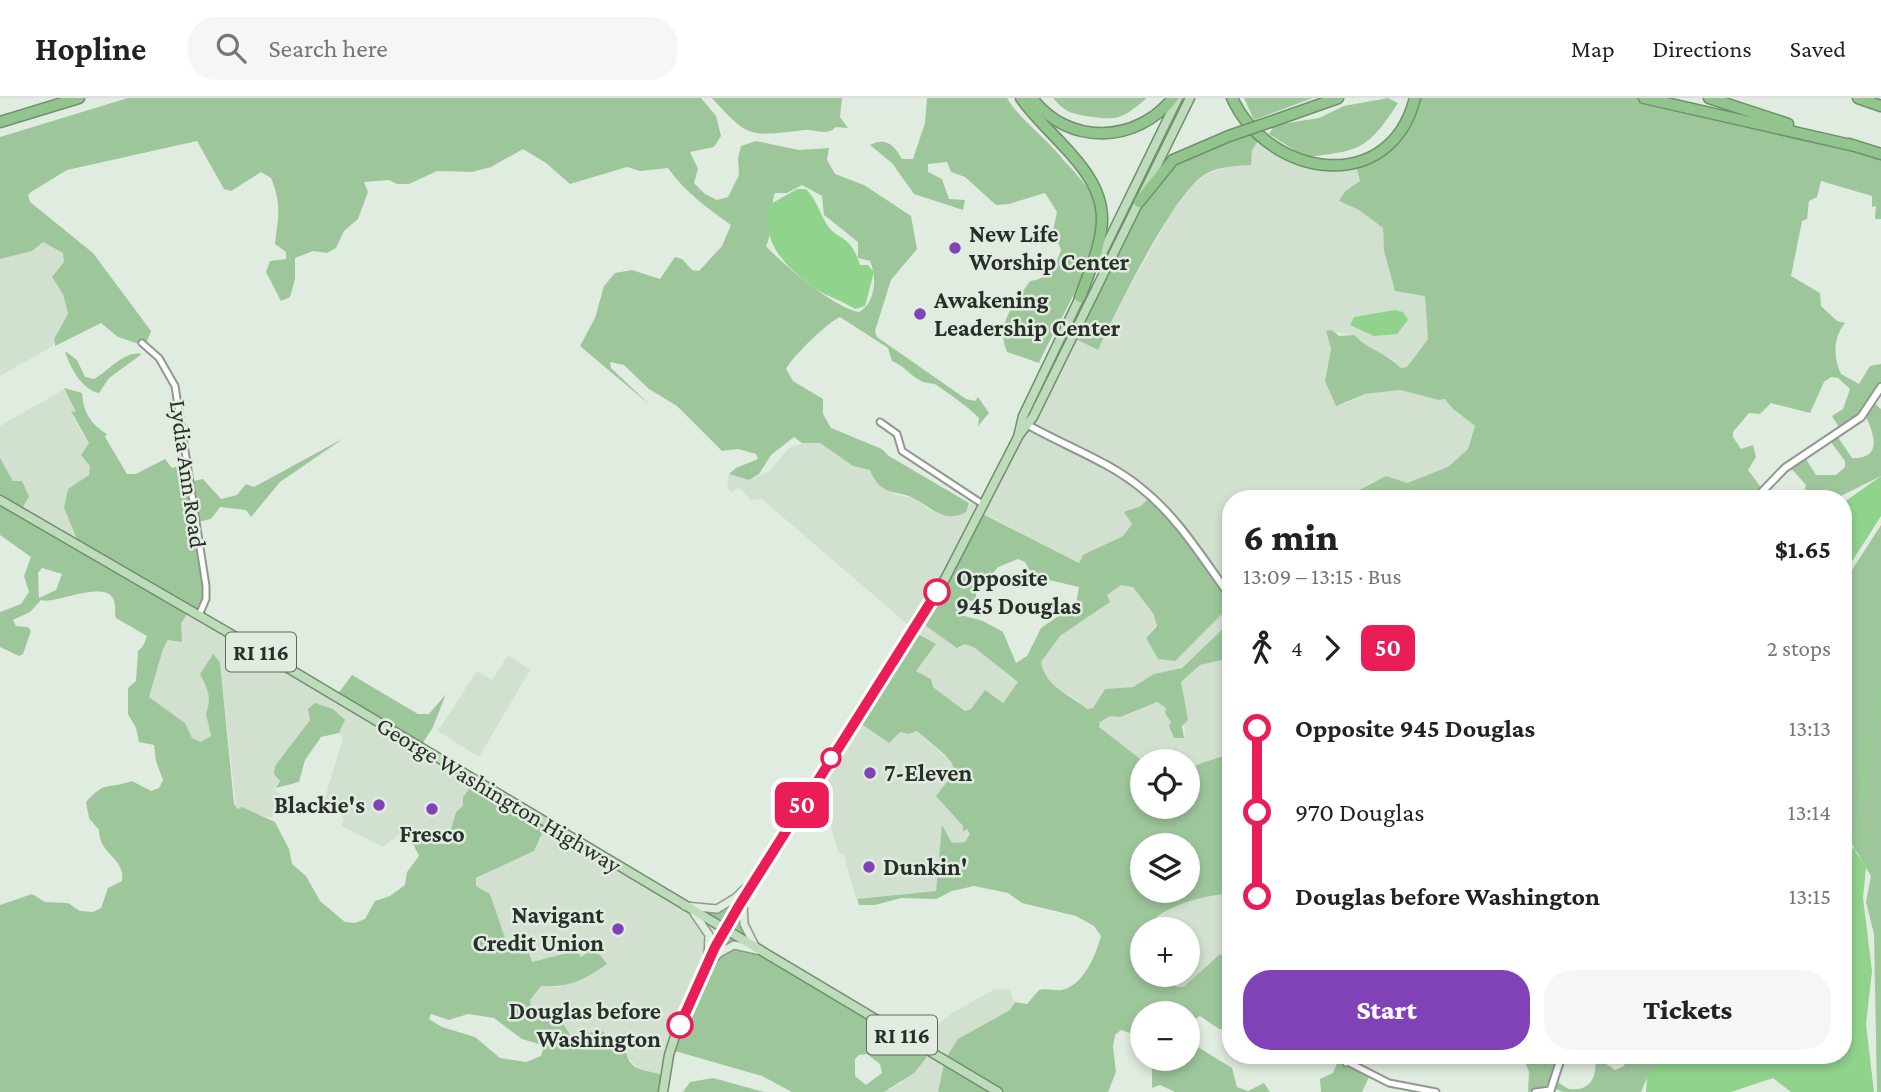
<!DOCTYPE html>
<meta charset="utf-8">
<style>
body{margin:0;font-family:"Crimson Pro",serif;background:#f6f6f6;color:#222;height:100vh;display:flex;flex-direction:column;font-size:26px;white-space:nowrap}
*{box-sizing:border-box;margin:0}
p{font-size:23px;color:#767676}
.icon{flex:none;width:38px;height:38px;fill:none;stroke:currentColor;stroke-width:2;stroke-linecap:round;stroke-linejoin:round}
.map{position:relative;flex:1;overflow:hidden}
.drawer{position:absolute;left:1222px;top:392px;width:630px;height:574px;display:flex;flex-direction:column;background:#fff;border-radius:28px;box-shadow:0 4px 10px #0003}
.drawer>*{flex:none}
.badge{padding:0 14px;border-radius:10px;font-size:24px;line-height:46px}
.buttons{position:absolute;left:1130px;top:651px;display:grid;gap:14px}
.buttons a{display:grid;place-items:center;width:70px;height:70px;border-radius:50%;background:#fff;box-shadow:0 4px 10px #0003;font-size:35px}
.map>.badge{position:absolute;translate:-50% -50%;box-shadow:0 0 0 4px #fff}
.legs{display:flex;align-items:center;gap:10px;height:77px;padding:0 21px;font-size:23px}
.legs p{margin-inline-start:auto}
.headline{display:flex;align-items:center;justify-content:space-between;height:119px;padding:0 21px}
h1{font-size:38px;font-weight:800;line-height:52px}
.action{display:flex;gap:14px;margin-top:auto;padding:14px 21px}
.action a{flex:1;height:80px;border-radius:28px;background:#8142b7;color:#fff;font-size:28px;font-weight:800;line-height:80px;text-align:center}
.action a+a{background:#f6f6f6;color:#222}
ul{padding:0 21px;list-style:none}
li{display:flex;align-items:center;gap:24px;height:84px;font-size:26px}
li i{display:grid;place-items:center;width:10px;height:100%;margin:0 9px;background:currentColor}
li i::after{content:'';width:18px;height:18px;margin:-9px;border:5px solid;border-radius:50%;background:#fff}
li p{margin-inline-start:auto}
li:first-child i{background:linear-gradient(#0000 50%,currentColor 0)}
li:last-child i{background:linear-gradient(currentColor 50%,#0000 0)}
header{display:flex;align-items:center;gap:42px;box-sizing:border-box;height:98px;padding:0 35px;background:#fff;border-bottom:2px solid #e0e0e0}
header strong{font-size:33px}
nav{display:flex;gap:38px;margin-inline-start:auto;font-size:24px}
.search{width:490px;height:63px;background:#f6f6f6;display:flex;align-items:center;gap:18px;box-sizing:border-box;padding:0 24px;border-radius:28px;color:#767676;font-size:26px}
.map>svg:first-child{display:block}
.built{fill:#d1e0cf}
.green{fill:#9ec69b;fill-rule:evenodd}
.water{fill:#90d38c}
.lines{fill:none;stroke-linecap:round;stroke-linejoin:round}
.stream{stroke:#90d38c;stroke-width:2}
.minor-casing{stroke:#90998f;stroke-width:9}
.tertiary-casing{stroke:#90998f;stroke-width:10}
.secondary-casing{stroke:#90998f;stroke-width:10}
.primary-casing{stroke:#6e906b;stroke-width:11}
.motorway-casing{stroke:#6e906b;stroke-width:13}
.minor{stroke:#fff;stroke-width:5}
.tertiary{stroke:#fff;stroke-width:6}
.secondary{stroke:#deeddd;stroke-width:7}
.primary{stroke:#bedcbb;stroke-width:8}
.motorway{stroke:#92c48e;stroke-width:10}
.motorway-bridge-casing{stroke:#6e906b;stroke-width:13;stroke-linecap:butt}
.motorway-bridge{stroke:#92c48e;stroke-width:10}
.line-1-casing{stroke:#fff;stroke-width:16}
.line-1{stroke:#ea1d57;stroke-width:10}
.poi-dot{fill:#8142b7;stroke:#e1ece0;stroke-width:2.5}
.stop-1-dot{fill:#fff;stroke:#ea1d57;stroke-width:3.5}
.labels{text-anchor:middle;stroke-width:5;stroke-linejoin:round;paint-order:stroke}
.shield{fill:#e1ece0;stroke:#616761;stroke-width:2}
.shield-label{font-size:23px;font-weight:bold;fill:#2a2e2a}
.poi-label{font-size:24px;font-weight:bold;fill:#2a2e2a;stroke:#e1ece0;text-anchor:start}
.street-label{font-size:24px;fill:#2a2e2a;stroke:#e1ece0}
.stop-label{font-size:24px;font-weight:bold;fill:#2a2e2a;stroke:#e1ece0;text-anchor:start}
</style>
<header>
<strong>Hopline</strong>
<div class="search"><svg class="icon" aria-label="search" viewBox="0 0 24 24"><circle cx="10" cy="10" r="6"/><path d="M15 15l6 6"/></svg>Search here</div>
<nav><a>Map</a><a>Directions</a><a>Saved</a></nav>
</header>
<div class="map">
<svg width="1881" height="994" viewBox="0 0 1881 994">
<rect width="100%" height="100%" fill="#e1ece0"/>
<g class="built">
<polygon points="1261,39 1289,59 1355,65 1360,83 1344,93 1339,103 1359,112 1383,130 1384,153 1395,193 1425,197 1428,241 1407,269 1401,270 1392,260 1370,252 1354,237 1326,233 1331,251 1325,283 1344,306 1365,296 1400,292 1439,302 1445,301 1452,310 1475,328 1468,351 1448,369 1421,382 1407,385 1374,383 1345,399 1230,401 1230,500 1132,427 1123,438 1098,450 1079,465 981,414 955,461 959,550 965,546 975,550 1018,584 1003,605 965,613 933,589 931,581 916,573 936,546 914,532 762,401 751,402 739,390 731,395 727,388 729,376 749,382 769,374 788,351 802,345 820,344 853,368 870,372 893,396 917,401 926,410 942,417 966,414 969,405 981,409 1074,240 1092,248 1103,236 1170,118 1192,88 1205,77 1228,68 1251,67 1252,52"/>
<polygon points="43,144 63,155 64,164 52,179 63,196 68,217 54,241 53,248 0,278 0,161 31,153"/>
<polygon points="65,291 76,315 73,320 89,345 83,353 90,368 89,377 79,384 64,410 77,438 75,444 20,412 22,383 13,383 0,360 0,328"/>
<polygon points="1121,487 1133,489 1158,524 1146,540 1158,561 1175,562 1230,508 1230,524 1182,570 1154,576 1133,589 1106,591 1093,610 1087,611 1070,597 1055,591 1043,576 1041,564 1060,538 1109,504 1107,497"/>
<polygon points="190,511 476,682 463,699 463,708 447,745 401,732 400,736 383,749 341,728 344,720 324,703 343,640 339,635 345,622 310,622 275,668 280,682 275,692 286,700 271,720 236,709 220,564 212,557 200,576 210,595 211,603 206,616 211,629 211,638 201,644 192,640 185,625 149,599 163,551"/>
<polygon points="508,557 530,572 479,659 438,633 477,573 492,582"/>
<polygon points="1230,560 1230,656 1188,673 1188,663 1143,663 1099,629 1100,624 1110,618 1157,604 1166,610 1180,638 1185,638 1181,584 1200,567"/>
<polygon points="854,623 900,634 917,633 952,665 953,678 936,698 963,728 964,734 967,731 970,736 965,744 952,745 942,727 936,793 856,801 844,757 839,755 823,704 809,695"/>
<polygon points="547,724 725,831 667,978 643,975 602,933 570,937 545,921 533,919 530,902 541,888 560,889 600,857 591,852 581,859 577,855 567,855 532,864 507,846 490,796 476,788 475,781 534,753"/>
<polygon points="1230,795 1230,856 1219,858 1184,889 1176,889 1165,877 1188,877 1188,831 1145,831 1174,808 1197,799"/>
<polygon points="995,891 1010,892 1014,904 1010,912 958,941 945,961 938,994 884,994 902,985 929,933 954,914"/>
</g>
<g class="green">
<path d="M128,0H701L716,18L721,38L714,49L690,54L698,71L694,85L705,96L717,102L728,99L739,77L738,60L741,48L756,43L799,52L829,50L827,62L835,76L864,87L911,118L917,151L891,182L875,233L877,239L966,301L975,303L978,299L989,315L978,328L979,320C966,307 953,299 938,288C933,284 927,286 923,284C913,280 903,267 892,263L888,250L840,219C828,224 793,258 786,271L793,283L823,301V316L831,330L882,351L889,358L969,405L966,414C945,426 932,410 915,401C896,390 882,401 870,372L853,368L820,345H802L794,339L771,357L759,376L749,382L729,376L736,370L758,361L756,356L738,351L722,353L677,308L649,291L624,267L610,264L611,270L650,307L580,248L595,220L604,188L615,175L632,172L660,181L675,159L682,161L692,172L699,173L722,148L731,127C707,110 685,94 668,70L640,73L627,69L570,86L546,65L523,51L491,69L472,74L437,73L409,86H397L389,82L364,84L368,94L358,121L344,133L336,150L327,155L313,153L295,160V181L290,199L281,203L266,174L270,163L286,161V154L275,146C278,119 282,107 271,80L261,74L231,93L224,91L197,43L67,72L31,94L28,97L30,104L93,155L151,233L145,248L118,239L101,225L55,248L54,241L68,216L63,196L52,179L64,164L63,155L43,144L32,153L0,161V39ZM802,87L822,98L824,117L858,144V160L870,163C877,178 876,205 859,214C836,211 782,166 766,148C773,135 769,111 775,95H787Z"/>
<path d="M712,0H842L840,19L848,30L836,29C826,39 816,31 805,32C750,38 750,42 712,0Z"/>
<path d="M927,0H1007C1021,23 1044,38 1061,59C1070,70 1089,87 1093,101C1109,148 1058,222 1039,265L1007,254C995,225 1014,207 1030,183C1048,181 1055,169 1061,152L1053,132L1057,114L1045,95L1009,106L996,107L965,79L951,74L947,64L928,66V74L942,81L949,101L965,102L963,112L914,96L892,65L870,47C886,39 894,47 902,61H913L925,25Z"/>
<path d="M1053,0H1147C1122,21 1118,23 1086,18C1069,15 1064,13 1053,0Z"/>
<polygon points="1244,0 1313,0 1254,22"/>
<path d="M1388,0L1398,5C1367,53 1359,53 1305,59L1269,36L1275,27L1319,20L1344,8Z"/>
<path d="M1417,0H1645L1881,56V121H1875L1876,108L1872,109V98L1821,83L1817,99L1809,103L1807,121L1802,123L1791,178L1820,195L1821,208L1837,223L1845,225C1833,240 1833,258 1841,276L1859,286L1870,268L1881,266V288L1874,305L1881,311V378L1835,401H1802L1806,387L1789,368L1804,358L1816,377H1836L1845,369V363L1828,340L1835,335L1852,360C1881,361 1876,339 1865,317L1840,331L1832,318L1843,311L1850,291L1838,280L1831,279L1824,284L1810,315L1771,305L1760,316L1749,315L1733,334V339L1741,351L1753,347L1756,359L1748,372L1770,401H1332L1351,396L1386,378L1407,385L1448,369L1468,351L1475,328L1452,310L1445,301L1439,302L1400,292L1365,296L1336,308L1325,283L1331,251L1326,233L1332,232L1339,238L1354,237C1368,252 1387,255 1401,270L1407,269L1428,241L1425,198L1395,193L1384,153L1383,130L1359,112L1339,103L1345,93L1360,83L1355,65L1388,48Z"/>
<path d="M1252,31L1261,39L1252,52L1251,67C1235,68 1218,68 1204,77C1172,98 1115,215 1098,252L1076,241L1151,89L1170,65Z"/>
<path d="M65,253L77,262L85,279L94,281C109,273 124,252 142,256L109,280L99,295C82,292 69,268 65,253Z"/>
<path d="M64,290L82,295C83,314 91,327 107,336L105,339L127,376H136L165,361L172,370L185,366L189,384L203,381L221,401L237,397L246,386L254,389L344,340L280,384L251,419L246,412L220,409L211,421L197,424L208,501L205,518L190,512L181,525L182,544L168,542L163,551L149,599L185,625L192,640L201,644L211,638L206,616C212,599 208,592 200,576L213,556L220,564L234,706L238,711L242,709L275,724L289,751L292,766L306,778L320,803L345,824L355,825L365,821L375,803L390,798L405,787L407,774L419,758L409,738L400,736L401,732L405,730L442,746L447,745L456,714L463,708V699L476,682L547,724L534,753L476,780V788L490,796L507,846L511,848L525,844L532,864L567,855L574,849L581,859L591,852L600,857L607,866C584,882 569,890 541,888L530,902L533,919L562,924L570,937L602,933L610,940H624C626,975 639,970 667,978L664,994H0V807L32,796L45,804L68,805L80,813L93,814L101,810L108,790L122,783C126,760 99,757 99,732L89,720L86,704C106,682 105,692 132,683L151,693L159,690L163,682L156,663L154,647L139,644L136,630L128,616V590L136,583L138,553L143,548L147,538L116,520C114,514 116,508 114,503C107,480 55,507 41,502L30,514L13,522L16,528L28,529L31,533L23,556L19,558L0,549V514L21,506L29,494L24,478L31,459L0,437V360L13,383H22L29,399L21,412L75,444L77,441L64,410L68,391L89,377L90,368L81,357L89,345L71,313L76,314ZM42,470L62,476L56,492L39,500L38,475ZM431,916L449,922L468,916L494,920L522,941L539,946L543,952L541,958L526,964L500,960L475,939L442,929L429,921Z"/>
<path d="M1150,399L1164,411L1230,500V508L1175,563L1158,561L1146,540L1157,528L1154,517L1133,489L1121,487L1107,497L1110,504L1060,538L1041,564C1046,590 1068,595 1087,611L1093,610L1105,591L1133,589L1154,576L1182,570L1230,524V560L1200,567L1181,584L1188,622L1182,628L1184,640H1174L1169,628L1171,624L1165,615L1166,610L1157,604L1120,619L1110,618L1100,624L1099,629L1143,663V709H1188V673L1199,666L1230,656V795C1189,800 1145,812 1132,855L1143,865V877H1165L1176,889H1184L1219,857L1230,856V933L1219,931L1200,918L1188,925V915H1143V961H1163L1170,970L1188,963L1191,958L1188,943L1232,970L1237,989L1248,993L1264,985L1270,994H1175L1160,987L1152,990V972L1148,963L1132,951L1130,935L1121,932L1115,937L1113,949L1116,974L1108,994H938L945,961L958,941L1010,912L1015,904L1027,906L1039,892C1047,890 1055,893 1062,892C1084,887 1096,857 1101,838L1094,828L1076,818L1022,805L1008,795L974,788L952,793L936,801L901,800L875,807H859L857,801L936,793L942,727L952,745L965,744L970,736L967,731L963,734V728L936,698L954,675L952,665L944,656L917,633L909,636L900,634L889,645L857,623L915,534L936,546L916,573L931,581L933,589L965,613L971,611L985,592L1003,605L1018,584L975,550L965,546L957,550L919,523L981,415L1079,465L1083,457L1123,438L1132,426L1124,414L1141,408ZM1018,461L1025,464L1036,483L1049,482L1079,489L1076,506L1041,530L1027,558L1016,565L1003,534L983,523L961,517L960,502L973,503L976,499V487L985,485L998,469ZM1143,747H1188V793H1143Z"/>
<polygon points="1881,427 1881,994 1877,994 1874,836 1866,804 1871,778 1849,741 1843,738 1843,486"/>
<polygon points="352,577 418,616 429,616 446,596 433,629 421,648 337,597"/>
<polygon points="315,605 333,611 345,622 339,635 321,639 305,662 299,684 276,690 280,683 274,676 275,668 310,622 308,611"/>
<path d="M743,792L742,819L760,850L926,951V960L914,975L884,994H792L762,978L675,953L680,934L724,831L695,813H713ZM867,956L880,966L882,975L866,987L855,978V961L859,957Z"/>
<path d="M1522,957H1561L1554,982C1559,984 1564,989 1569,991C1594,994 1598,973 1594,957H1602V963L1615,972L1624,968L1628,957H1676L1647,980L1641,994H1563L1551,989L1528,994L1529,974Z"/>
<polygon points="1339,961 1370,977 1362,994 1321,994 1320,981 1333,975"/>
<polygon points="713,980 764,994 683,994 690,984"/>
</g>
<g class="water">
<path d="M797,91H806C816,101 819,113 826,125C837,144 850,134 860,167H868L874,174L865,208L855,211C843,203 828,199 816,191C786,169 761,147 769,107Z"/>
<polygon points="1395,212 1403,214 1408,222 1397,236 1374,238 1350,227 1354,219"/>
<polygon points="1881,378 1881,418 1851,465 1843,470 1843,405"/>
<polygon points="1843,736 1866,769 1863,800 1872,873 1866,926 1874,994 1791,994 1773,980 1731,994 1646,994 1647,978 1665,957 1843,957"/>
</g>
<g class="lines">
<polyline class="stream" points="1855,752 1868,651 1881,591"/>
<g class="minor-casing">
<g id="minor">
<polyline points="142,245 159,260 175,288 206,488 206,501 199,517"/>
<polyline points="880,324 897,336 902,353 984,407"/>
<polyline points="1334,957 1389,985 1436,994"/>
<polyline points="1346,965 1357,957"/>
<polyline points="1535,994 1550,992"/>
</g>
</g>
<g class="tertiary-casing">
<g id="tertiary">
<path d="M1028,327C1065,348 1108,363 1141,390C1178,419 1203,461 1230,498"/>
<polyline points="1755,401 1785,370 1861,319 1881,289"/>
<polyline points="1550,994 1562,957"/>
</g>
</g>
<g class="secondary-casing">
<g id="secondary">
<polyline points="743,804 744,826 757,852"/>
<polyline points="685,808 717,811 735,800 755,781"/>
<polyline points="694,815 709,837 708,860"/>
<polyline points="707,868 719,855 734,847 757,852"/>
</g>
</g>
<g class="primary-casing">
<g id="primary">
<polyline points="1096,168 1178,0"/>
<polyline points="1019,337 1033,319 1190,0"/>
<polyline points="0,402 236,539 998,994"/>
<polyline points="663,994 669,957 677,932 715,849 945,481 1018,339 1023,318 1082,195"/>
</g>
</g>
<g class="motorway-casing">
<g id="motorway">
<path d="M1021,0C1032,16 1047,30 1060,44C1117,103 1108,127 1080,199"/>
<path d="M1032,0C1068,48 1136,46 1173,0"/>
<path d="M1232,0C1269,80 1390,99 1415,0"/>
<polyline points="1644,0 1855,48"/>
<polyline points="1709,0 1788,26"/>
<polyline points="1858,0 1881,8"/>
<polyline points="1273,23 1338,0"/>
<polyline points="0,24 79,0"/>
<polyline points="1849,46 1881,56"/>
<polyline points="1139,104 1173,62 1229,38"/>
</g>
</g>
<use href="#minor" class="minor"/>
<use href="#tertiary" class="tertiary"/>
<use href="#secondary" class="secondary"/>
<use href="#primary" class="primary"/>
<use href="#motorway" class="motorway"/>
<g class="motorway-bridge-casing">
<polyline id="motorway-bridge" points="1229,38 1273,23"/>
</g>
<use href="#motorway-bridge" class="motorway-bridge"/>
</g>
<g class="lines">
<g class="line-1-casing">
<polyline id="line-1" points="680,927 715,849 740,806 937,494"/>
</g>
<use href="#line-1" class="line-1"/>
</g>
<g class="poi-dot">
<circle cx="955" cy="150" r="7"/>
<circle cx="920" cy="216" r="7"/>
<circle cx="870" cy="675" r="7"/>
<circle cx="379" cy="707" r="7"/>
<circle cx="432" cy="711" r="7"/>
<circle cx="869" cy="769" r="7"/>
<circle cx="618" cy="831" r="7"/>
</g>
<g class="stop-1-dot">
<circle cx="937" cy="494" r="12"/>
<circle cx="831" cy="660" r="9"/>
<circle cx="680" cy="927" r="12"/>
</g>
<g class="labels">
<g class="shield">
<rect x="226" y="534.5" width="70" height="39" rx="5"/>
<rect x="867" y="917.5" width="70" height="39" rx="5"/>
</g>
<g class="shield-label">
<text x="261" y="562">RI 116</text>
<text x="902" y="945">RI 116</text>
</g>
<g class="poi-label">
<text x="969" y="144">New Life<tspan x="969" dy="28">Worship Center</tspan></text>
<text x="934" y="210">Awakening<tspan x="934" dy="28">Leadership Center</tspan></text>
<text x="884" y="683">7-Eleven</text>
<text x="365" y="715" text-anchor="end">Blackie's</text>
<text x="432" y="744" text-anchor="middle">Fresco</text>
<text x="883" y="777">Dunkin'</text>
<text x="604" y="825" text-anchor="end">Navigant<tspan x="604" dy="28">Credit Union</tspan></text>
</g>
<g class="street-label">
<text transform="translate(188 376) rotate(82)" y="8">Lydia Ann Road</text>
<text transform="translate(499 697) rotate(31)" y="8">George Washington Highway</text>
</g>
<g class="stop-label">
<text x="956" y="488">Opposite<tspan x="956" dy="28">945 Douglas</tspan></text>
<text x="661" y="921" text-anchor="end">Douglas before<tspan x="661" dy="28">Washington</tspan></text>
</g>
</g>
</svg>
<div class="buttons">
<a><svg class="icon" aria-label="locate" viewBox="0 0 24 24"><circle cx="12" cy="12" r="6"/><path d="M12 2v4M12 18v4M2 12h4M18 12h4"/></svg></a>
<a><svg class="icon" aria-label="layers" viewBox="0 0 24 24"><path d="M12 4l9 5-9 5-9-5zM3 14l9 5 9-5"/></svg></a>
<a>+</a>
<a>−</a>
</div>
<b class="badge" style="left:802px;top:707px;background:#ea1d57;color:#fff">50</b>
<section class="drawer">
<div class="headline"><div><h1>6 min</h1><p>13:09 – 13:15 · Bus</p></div><b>$1.65</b></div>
<div class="legs"><svg class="icon" aria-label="walk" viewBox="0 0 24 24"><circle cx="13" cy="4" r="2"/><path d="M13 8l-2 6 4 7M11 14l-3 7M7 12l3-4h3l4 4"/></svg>4<svg class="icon" aria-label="forward" viewBox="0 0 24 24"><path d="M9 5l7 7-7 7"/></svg><b class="badge" style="background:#ea1d57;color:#fff">50</b><p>2 stops</p></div>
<ul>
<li><i style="color:#ea1d57"></i><b>Opposite 945 Douglas</b><p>13:13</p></li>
<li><i style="color:#ea1d57"></i><span>970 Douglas</span><p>13:14</p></li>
<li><i style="color:#ea1d57"></i><b>Douglas before Washington</b><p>13:15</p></li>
</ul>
<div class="action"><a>Start</a><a>Tickets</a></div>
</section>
</div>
